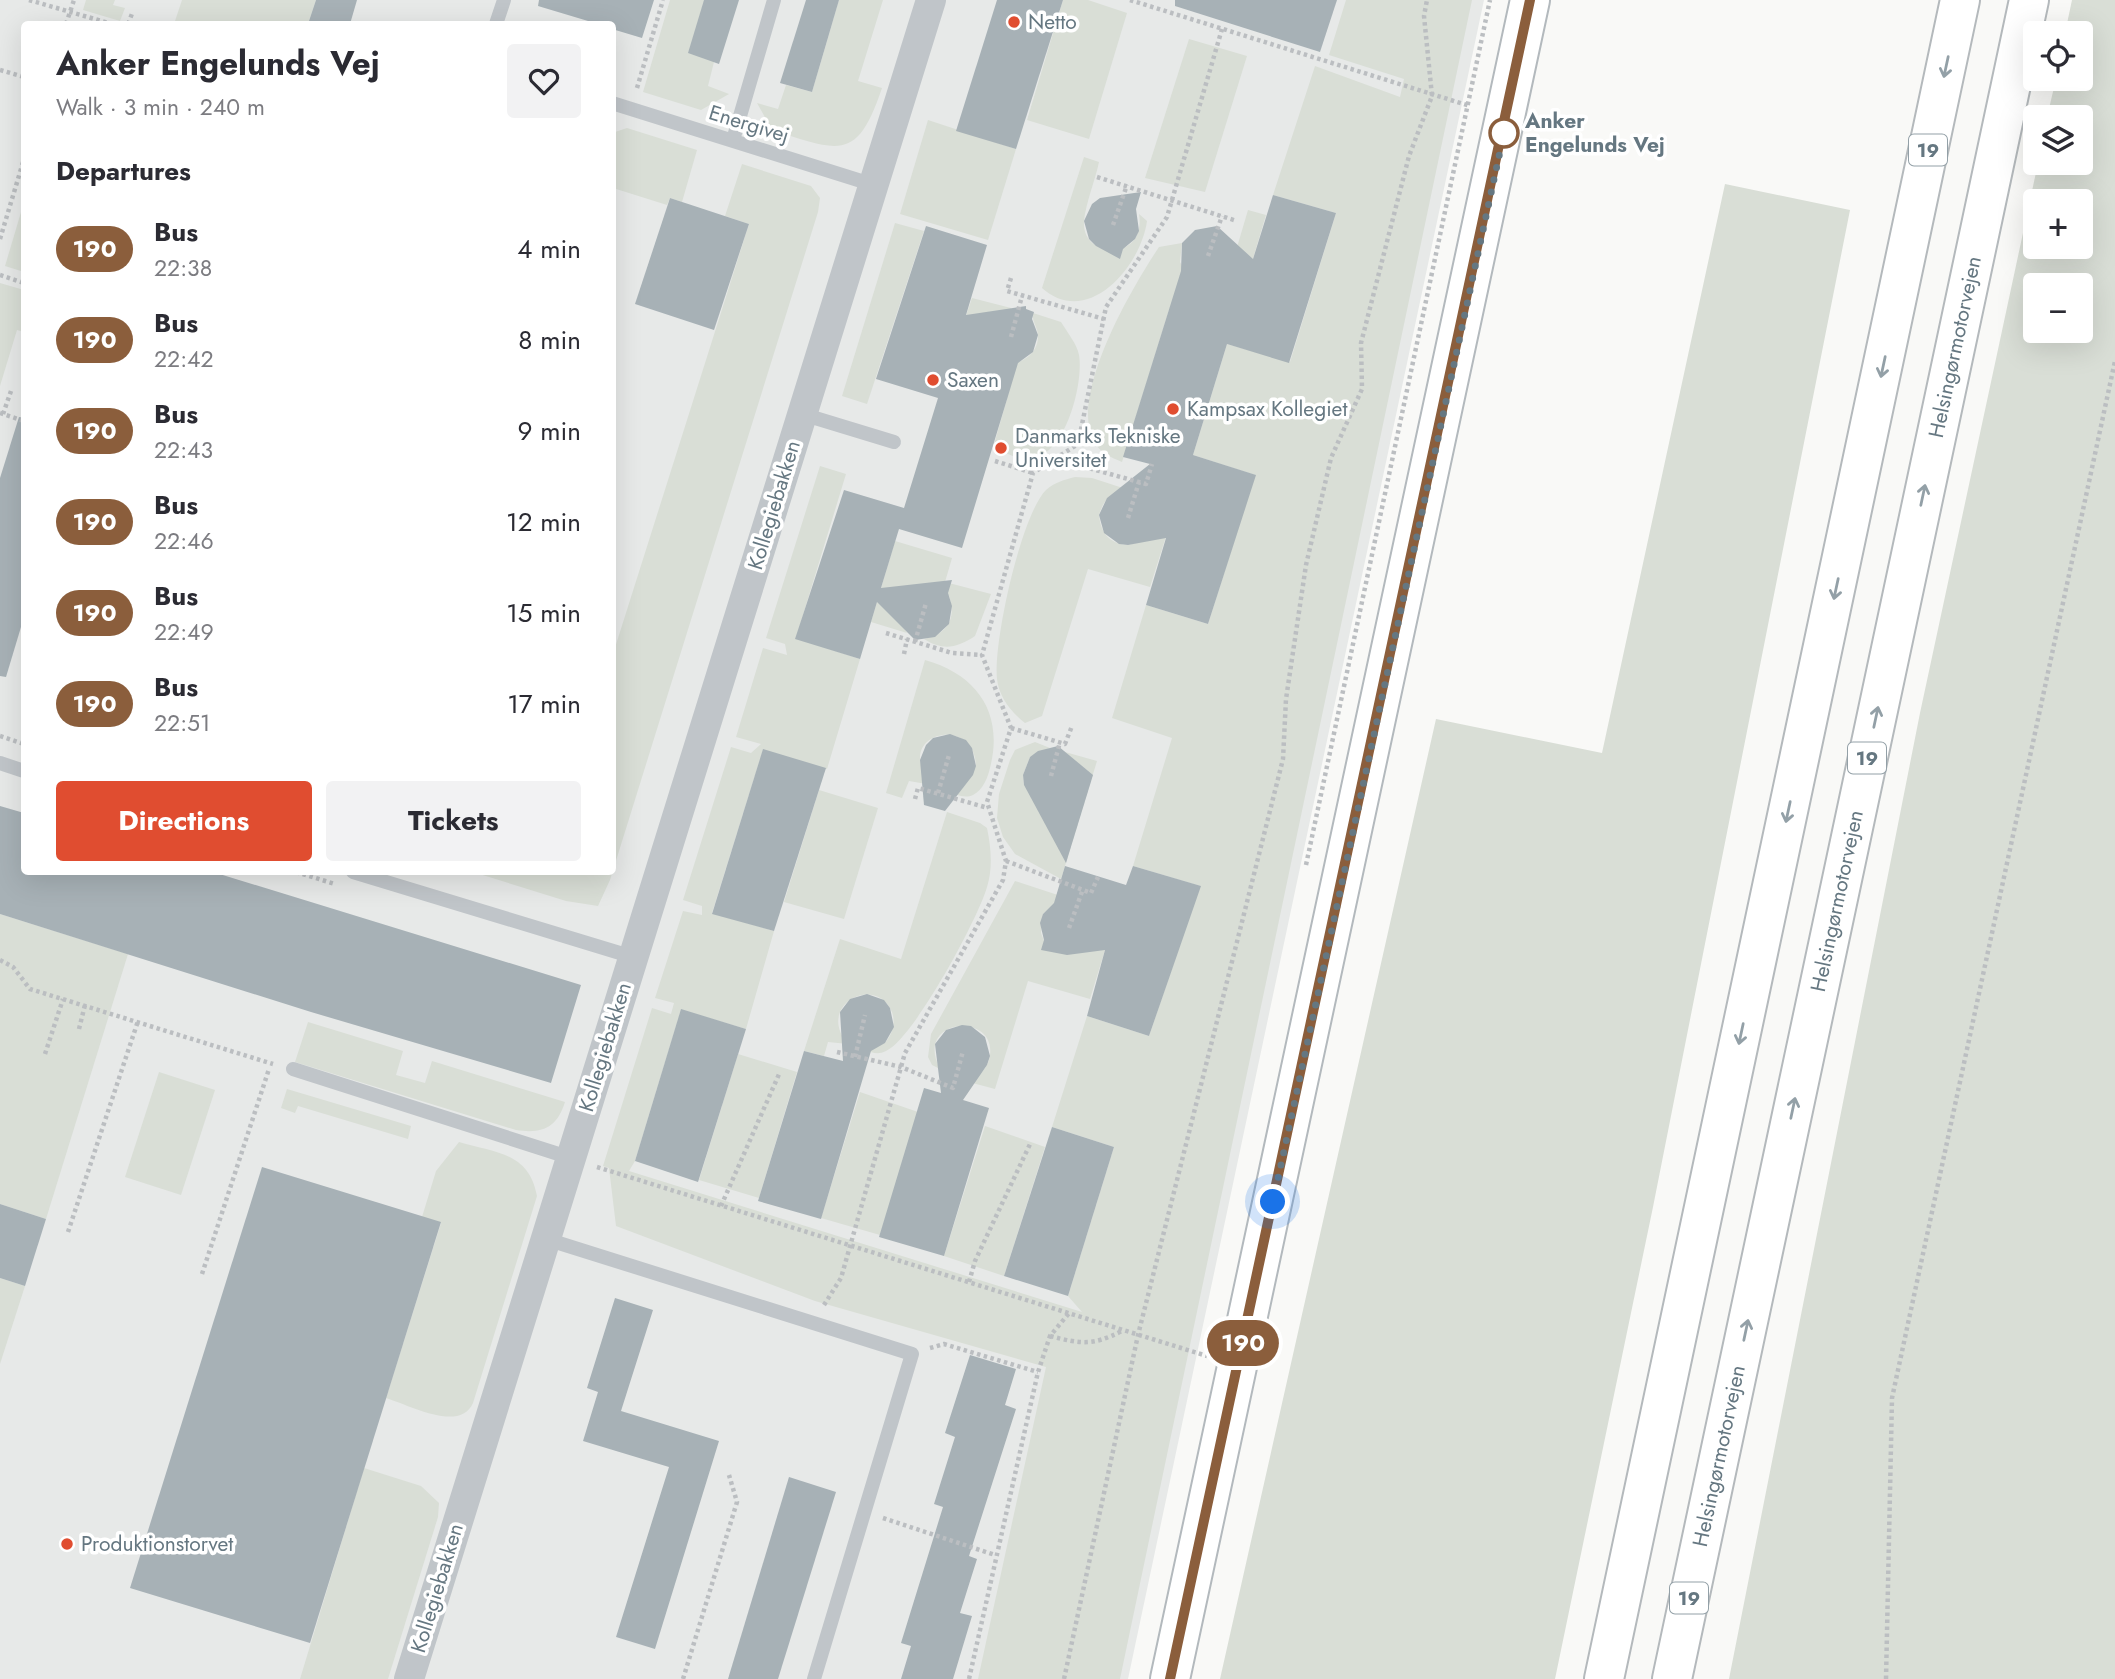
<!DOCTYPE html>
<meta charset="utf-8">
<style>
body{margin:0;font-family:Jost,sans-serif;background:#f2f2f3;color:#2b2b33;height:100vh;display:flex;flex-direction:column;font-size:26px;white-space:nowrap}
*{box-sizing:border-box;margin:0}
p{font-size:23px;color:#7c7c81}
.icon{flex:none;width:38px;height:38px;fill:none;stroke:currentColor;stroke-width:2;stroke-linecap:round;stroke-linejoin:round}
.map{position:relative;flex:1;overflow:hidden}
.panel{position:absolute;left:21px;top:21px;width:595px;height:854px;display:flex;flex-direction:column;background:#fff;border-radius:7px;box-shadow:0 7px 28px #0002}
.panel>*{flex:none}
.badge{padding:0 14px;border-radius:23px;font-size:24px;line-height:46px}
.buttons{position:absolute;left:2023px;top:21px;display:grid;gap:14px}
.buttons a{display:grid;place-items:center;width:70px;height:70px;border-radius:7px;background:#fff;box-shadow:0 7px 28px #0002;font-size:35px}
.you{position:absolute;width:35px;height:35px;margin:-18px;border:5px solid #fff;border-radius:50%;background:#1a73e8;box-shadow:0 0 0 10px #1a73e833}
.map>.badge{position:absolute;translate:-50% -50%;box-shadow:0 0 0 4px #fff}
h2{padding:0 35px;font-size:26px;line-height:63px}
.round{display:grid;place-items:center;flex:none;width:74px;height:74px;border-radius:7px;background:#f2f2f3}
.summary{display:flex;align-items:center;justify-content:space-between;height:119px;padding:0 35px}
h1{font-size:33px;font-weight:700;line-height:52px}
.button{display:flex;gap:14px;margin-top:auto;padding:14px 35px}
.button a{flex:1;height:80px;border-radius:7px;background:#e04d30;color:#fff;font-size:28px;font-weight:700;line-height:80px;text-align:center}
.button a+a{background:#f2f2f3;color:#2b2b33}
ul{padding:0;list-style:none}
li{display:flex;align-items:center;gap:21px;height:91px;padding:0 35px}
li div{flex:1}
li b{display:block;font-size:26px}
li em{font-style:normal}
li .badge{min-width:77px;font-weight:700;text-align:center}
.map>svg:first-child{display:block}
.built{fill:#e7e9e8;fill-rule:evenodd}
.green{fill:#d9ded6;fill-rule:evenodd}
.building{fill:#a7b1b6}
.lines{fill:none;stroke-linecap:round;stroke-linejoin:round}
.secondary-casing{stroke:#b3b9bd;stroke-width:42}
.highway-casing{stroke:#b4b9bc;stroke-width:42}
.path{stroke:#bbbec1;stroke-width:4.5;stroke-dasharray:3.5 3.5;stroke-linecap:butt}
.lane{stroke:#c0c5c9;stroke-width:14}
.street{stroke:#c0c5c9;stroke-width:30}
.secondary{stroke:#fff;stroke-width:38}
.highway{stroke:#fff;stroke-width:38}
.oneway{stroke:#93a0a7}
.line-casing{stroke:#fff;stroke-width:16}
.line{stroke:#8b5e3c;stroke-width:10}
.walk{stroke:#657781;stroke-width:7;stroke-dasharray:0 12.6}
.poi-dot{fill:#e04d30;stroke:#fff;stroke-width:2.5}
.stop-dot{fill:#fff;stroke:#8b5e3c;stroke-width:3.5}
.labels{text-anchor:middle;stroke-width:7;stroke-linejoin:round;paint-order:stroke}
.shield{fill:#fff;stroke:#93a0a7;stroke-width:2}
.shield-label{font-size:19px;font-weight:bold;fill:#657781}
.poi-label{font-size:21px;fill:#657781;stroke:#fff;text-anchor:start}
.stop-label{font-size:21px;font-weight:bold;fill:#657781;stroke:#fff;text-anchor:start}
.street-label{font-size:21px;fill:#657781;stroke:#fff}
</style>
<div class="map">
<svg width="2115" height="1679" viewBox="0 0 2115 1679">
<rect width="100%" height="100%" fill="#f9f9f7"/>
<path class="built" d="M0,0H1484L1128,1679H0ZM24,24H612V872H24Z"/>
<g class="green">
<polygon points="86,0 115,0 113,5 125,8 120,21 83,10"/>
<polygon points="182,0 316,0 308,24 174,24"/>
<polygon points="670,0 704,0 714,62 708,86 729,94 701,110 643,92"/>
<path d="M839,0H883L858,81L882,88C857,163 839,151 772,130L757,103L778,109L786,85L812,92Z"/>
<polygon points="1063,0 1088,0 1127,13 1089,139 1027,120"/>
<polygon points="1346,0 1472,0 1120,1679 978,1679 1046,1367 815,1301 616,1226 609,1168 603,1166 652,1008 671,1014 674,1003 655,998 683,911 702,915 702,906 683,900 731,747 751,753 761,744 736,737 763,648 787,655 785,644 766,638 820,466 846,474 796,638 860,659 827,769 763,750 712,913 774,931 746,1029 681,1010 635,1161 629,1171 1082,1312 1068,1296 1114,1147 1052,1127 1087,1016 1149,1036 1200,886 1133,866 1172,738 1112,718 1146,605 1208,624 1255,475 1193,455 1227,344 1290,362 1336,213 1273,195 1315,66 1400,97 1404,79 1329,55"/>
<path d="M2072,0H2115V1679H1729L1920,713L2038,163H2081V117H2047L2056,79H2081V33H2065ZM2035,201H2081V247H2035ZM2035,285H2081V331H2035Z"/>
<polygon points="1189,39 1247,56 1205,192 1145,178"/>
<polygon points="928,120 1016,149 988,240 900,214"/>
<polygon points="627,128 697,150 682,202 670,198 667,205 613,188 612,133"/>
<path d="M1084,157L1099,162C1095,181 1086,202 1084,221C1081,260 1147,262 1139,214L1147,221C1141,266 1088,329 1042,288Z"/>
<polygon points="742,164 811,186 820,198 818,212 610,880 598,906 566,901 473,872 612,872 613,654 749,224 725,216"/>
<polygon points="1725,184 1850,210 1653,1207 1555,1679 1220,1679 1436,719 1602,753"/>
<polygon points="24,202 24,272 5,266"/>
<path d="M1248,210L1266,215L1232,329L1169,310L1122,462C1110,457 1099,452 1093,440C1070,393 1133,286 1159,247L1182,243L1180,262L1185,271L1235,254Z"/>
<polygon points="895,223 924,231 867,404 842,396"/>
<polygon points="0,283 24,290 24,332 17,330 0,386"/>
<path d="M972,298L1011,308L1010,364C1027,362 1042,348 1037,330C1035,323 1032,320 1033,313L1061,322C1067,332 1077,344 1079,355C1084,384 1064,465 1023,459C1013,457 1002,451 993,448L1007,399L944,381Z"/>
<path d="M1075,477L1092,478L1129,490C1112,492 1104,498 1099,515C1100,526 1104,537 1115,542C1141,554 1161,522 1176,505L1150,587L1088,569L1042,716L1025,723C1011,712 999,697 997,679C993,643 1021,515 1046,490C1055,482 1064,480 1075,477Z"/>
<path d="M895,541L952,558L945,582L991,594L975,636C957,648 943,651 924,639C947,634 957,619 949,596L898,618L907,633L871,622Z"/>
<path d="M925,660C978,675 1004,714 990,768C988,777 983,790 973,795C964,799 955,794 947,791L976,766C975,723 918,728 920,760C921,767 928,778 932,785L909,781L902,798L886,793Z"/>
<polygon points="1035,742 1050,748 1030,757 1023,775 1024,785 1077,765 1065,752 1097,761 1061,879 1015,854 1003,837 997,818 999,794 1010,760 1015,750"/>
<polygon points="819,790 878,808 844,919 784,902"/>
<path d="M947,812L980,823L987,828C991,847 993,868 987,887C978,919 914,1038 886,1051C878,1055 873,1053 865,1050L885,1043C892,1034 896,1024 892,1012C875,973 815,1006 848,1044L828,1042L824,1056L804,1051L840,939L901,959Z"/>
<path d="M1015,881L1070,899L1057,901L1043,914L1041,933L1044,941L1116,914L1090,999L1028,981L995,1089L965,1081C976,1078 985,1072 989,1060C1002,1011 912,1016 940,1069L932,1065L928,1057L931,1034Z"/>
<polygon points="0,914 128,954 46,1219 0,1204"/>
<path d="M308,1022L403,1051L396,1075L425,1083L432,1061L565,1102C557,1128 542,1134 516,1130L295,1062Z"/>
<polygon points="738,1054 797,1072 759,1198 699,1180"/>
<polygon points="159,1072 215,1090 181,1195 125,1177"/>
<polygon points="287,1089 411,1126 408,1139 298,1106 295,1113 281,1108"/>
<polygon points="860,1092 918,1112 880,1235 821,1218"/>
<polygon points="985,1126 1045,1147 1004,1276 944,1256"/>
<path d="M459,1142C496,1153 529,1152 537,1196L473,1403C460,1433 409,1405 386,1398L441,1223L422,1217L436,1171Z"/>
<polygon points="0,1278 25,1286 0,1364"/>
<polygon points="364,1468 421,1486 439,1503 438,1517 388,1679 300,1679"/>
</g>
<g class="building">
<polygon points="316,0 357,0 350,24 308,24"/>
<polygon points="539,0 654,0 642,38 612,29 612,24 598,24 538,6"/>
<polygon points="704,0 739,0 719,64 688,53"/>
<polygon points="806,0 839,0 812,92 780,83"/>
<polygon points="997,0 1063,0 1016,149 956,131"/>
<polygon points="1175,0 1337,0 1320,52 1175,6"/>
<polygon points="1141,192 1136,209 1139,231 1135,239 1123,249 1120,259 1096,246 1089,239 1084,221 1092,204 1100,198"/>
<polygon points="1273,195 1336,213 1289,363 1227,344 1193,455 1256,475 1208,624 1146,605 1166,538 1128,545 1119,544 1104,533 1099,515 1107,498 1150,464 1123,457 1181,271 1182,243 1195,230 1217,226 1253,259"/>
<polygon points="670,198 749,224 714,330 635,304"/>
<polygon points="926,226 987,245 966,315 1026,306 1026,309 1034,312 1032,319 1038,335 1033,352 1018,363 962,548 899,529 881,588 952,580 948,593 952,606 949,624 935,637 915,640 877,602 860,659 795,639 844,490 904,508 938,398 876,379"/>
<polygon points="19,417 24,418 24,617 6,677 0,676 0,478"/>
<polygon points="950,734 966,740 972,748 976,766 973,775 945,811 924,805 920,760 926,745 933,738"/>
<polygon points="1058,746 1093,775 1066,863 1024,785 1023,775 1030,757 1038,751"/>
<polygon points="763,749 826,768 774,931 712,914"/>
<polygon points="0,806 24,813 24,872 213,872 581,985 551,1083 311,1012 0,914"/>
<polygon points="1065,866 1126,885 1133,866 1201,886 1149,1036 1087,1016 1105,950 1067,955 1041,950 1044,940 1040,923 1043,914 1054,903"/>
<polygon points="867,994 884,1000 890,1008 894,1027 885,1043 871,1051 821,1219 758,1201 804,1051 843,1061 840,1012 850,999"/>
<polygon points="681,1009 746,1029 698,1182 635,1161"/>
<polygon points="962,1025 971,1026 985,1037 990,1056 987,1065 963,1100 989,1108 944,1256 879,1237 924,1088 941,1093 935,1044 946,1030"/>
<polygon points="1052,1127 1114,1147 1068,1296 1004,1276"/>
<polygon points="262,1167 441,1222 310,1643 130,1588"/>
<polygon points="0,1204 46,1219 25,1286 0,1278"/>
<polygon points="615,1298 653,1310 621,1411 719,1441 655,1649 616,1637 669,1467 583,1441 598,1392 587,1388"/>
<polygon points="970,1355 1016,1369 1005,1405 1016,1409 969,1556 977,1559 960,1613 972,1616 953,1679 901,1679 911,1646 901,1643 943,1507 934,1504 955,1437 945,1433"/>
<polygon points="789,1477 836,1492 778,1679 728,1679"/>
</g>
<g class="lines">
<g class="secondary-casing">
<polyline id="secondary" points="1170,1679 1530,0"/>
</g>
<g class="highway-casing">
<g id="highway">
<polyline points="1604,1679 1960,0"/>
<polyline points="1672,1679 2029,0"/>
</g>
</g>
<g class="path">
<polyline points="29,0 112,24"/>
<polyline points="1130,0 1470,106"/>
<polyline points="66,24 74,0"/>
<polyline points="128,24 133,11"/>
<polyline points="166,24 166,23"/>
<polyline points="0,70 24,77"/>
<polyline points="637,88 663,0"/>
<polyline points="1097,177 1237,221"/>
<polyline points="1113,225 1127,185"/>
<polyline points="0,239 24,159"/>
<polyline points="1208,256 1222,216"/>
<polyline points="0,275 24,283"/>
<polyline points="1011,278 1007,291 1104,319"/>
<polyline points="1011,337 1022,296"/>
<polyline points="0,413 24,421"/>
<polyline points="3,414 11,391"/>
<polyline points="1056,459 1146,484 1152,464"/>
<polyline points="995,461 1033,473"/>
<polyline points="1128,518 1139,482"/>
<polyline points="886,633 952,653 982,655"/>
<polyline points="915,642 926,603"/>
<polyline points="904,654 907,639"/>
<polyline points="1011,728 1065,744 1072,726"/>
<polyline points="0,736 24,744"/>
<polyline points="1051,776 1060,742"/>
<polyline points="938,793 949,755"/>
<polyline points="915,799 918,788 988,808"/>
<polyline points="1006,861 1091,893 1098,877"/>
<polyline points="1306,865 1490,0"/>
<polyline points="296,872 335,884"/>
<polyline points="1069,928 1083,889"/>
<polyline points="0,960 13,967 30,989 273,1064"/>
<polyline points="79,1029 85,1005"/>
<polyline points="837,1052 901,1067 953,1088 963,1051"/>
<polyline points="45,1054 63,999"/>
<polyline points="855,1057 865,1015"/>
<polyline points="597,1167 1207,1356"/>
<polyline points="721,1206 780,1072"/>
<polyline points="68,1232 138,1021"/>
<polyline points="202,1274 269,1069"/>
<polyline points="969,1282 975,1261 1031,1142"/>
<polyline points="824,1305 841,1278 905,1053 1003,880 1006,861 987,802 1011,728 982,655 1033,473 1078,444 1106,307 1167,217 1222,29"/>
<path d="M1050,1336C1081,1344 1092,1346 1122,1331"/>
<polyline points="930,1348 944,1344 1038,1372"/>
<polyline points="883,1518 995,1555"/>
<polyline points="683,1679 737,1502 729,1475"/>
<polyline points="969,1679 1038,1372 1050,1336 1070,1312"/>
<polyline points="1064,1679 1138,1335 1283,759 1286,699 1306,565 1331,458 1362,389 1361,343 1409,156 1432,96 1424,16 1427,0"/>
<polyline points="1886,1679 1892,1398 2115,361"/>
</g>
<g class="lane">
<polyline points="496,24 504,0"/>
<polyline points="612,103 874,185"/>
<polyline points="733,140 774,0"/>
<polyline points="802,414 894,442"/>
<polyline points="0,763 24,771"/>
<polyline points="353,872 633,957"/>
<polyline points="293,1069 571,1158"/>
<polyline points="546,1239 912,1354 814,1679"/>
</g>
<polyline class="street" points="409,1679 931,0"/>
<use href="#secondary" class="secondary"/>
<use href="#highway" class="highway"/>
</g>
<defs><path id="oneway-shaft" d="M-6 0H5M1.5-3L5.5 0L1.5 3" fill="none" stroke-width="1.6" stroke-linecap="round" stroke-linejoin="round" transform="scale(1.75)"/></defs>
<g class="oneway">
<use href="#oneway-shaft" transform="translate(1946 67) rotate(102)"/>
<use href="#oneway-shaft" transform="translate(1883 367) rotate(102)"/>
<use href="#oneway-shaft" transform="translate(1923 495) rotate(-78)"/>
<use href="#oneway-shaft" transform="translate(1836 589) rotate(102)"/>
<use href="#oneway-shaft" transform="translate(1876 717) rotate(-78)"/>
<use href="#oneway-shaft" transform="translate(1788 812) rotate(102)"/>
<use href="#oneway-shaft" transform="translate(1741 1034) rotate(102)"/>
<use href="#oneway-shaft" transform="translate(1793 1108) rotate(-78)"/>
<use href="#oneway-shaft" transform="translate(1746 1330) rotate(-78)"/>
</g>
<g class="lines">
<g class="line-casing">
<polyline id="line" points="1170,1679 1530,0"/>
</g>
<use href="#line" class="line"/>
<polyline class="walk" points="1273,1202 1504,133"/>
</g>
<g class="poi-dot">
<circle cx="1014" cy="22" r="7"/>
<circle cx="933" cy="380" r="7"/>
<circle cx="1173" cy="409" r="7"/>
<circle cx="1001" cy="448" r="7"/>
<circle cx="67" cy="1544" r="7"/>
</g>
<circle class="stop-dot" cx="1504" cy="133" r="14"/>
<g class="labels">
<g class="shield">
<rect x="1909" y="134.5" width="38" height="31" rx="5"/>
<rect x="1848" y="742.5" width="38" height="31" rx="5"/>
<rect x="1670" y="1582.5" width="38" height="31" rx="5"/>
</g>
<g class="shield-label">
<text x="1928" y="157">19</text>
<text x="1867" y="765">19</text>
<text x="1689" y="1605">19</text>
</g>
<g class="poi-label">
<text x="1028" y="29">Netto</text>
<text x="947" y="387">Saxen</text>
<text x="1187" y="416">Kampsax Kollegiet</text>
<text x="1015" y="443">Danmarks Tekniske<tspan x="1015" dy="24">Universitet</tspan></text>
<text x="81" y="1551">Produktionstorvet</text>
</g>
<g class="stop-label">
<text x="1525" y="128">Anker<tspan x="1525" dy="24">Engelunds Vej</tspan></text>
</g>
<g class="street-label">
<text transform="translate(749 124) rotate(17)" y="7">Energivej</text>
<text transform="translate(1955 347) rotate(-78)" y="7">Helsingørmotorvejen</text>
<text transform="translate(774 505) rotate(-73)" y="7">Kollegiebakken</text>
<text transform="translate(1837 901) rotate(-78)" y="7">Helsingørmotorvejen</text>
<text transform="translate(605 1047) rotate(-73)" y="7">Kollegiebakken</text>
<text transform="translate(1719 1456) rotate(-78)" y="7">Helsingørmotorvejen</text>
<text transform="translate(437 1588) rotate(-73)" y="7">Kollegiebakken</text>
</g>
</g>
</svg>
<div class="buttons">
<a><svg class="icon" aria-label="locate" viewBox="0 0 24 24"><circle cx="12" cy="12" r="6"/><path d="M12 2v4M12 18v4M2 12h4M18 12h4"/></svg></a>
<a><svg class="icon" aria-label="layers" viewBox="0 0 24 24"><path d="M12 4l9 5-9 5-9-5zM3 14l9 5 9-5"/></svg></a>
<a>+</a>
<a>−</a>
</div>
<div class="you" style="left:1273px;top:1202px"></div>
<b class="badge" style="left:1243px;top:1343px;background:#8b5e3c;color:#fff">190</b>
<section class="panel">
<div class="summary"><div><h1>Anker Engelunds Vej</h1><p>Walk · 3 min · 240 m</p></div><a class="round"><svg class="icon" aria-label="heart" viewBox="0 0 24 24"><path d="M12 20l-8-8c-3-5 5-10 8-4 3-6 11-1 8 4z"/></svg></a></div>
<h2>Departures</h2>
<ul>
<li><span class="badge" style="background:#8b5e3c;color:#fff">190</span><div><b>Bus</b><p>22:38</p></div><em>4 min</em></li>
<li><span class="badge" style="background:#8b5e3c;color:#fff">190</span><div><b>Bus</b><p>22:42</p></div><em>8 min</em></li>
<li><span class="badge" style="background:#8b5e3c;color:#fff">190</span><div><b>Bus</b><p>22:43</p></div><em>9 min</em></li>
<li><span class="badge" style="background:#8b5e3c;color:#fff">190</span><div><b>Bus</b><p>22:46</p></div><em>12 min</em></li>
<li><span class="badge" style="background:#8b5e3c;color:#fff">190</span><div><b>Bus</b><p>22:49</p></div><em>15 min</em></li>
<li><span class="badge" style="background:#8b5e3c;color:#fff">190</span><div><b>Bus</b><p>22:51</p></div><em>17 min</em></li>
</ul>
<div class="button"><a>Directions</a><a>Tickets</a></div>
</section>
</div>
